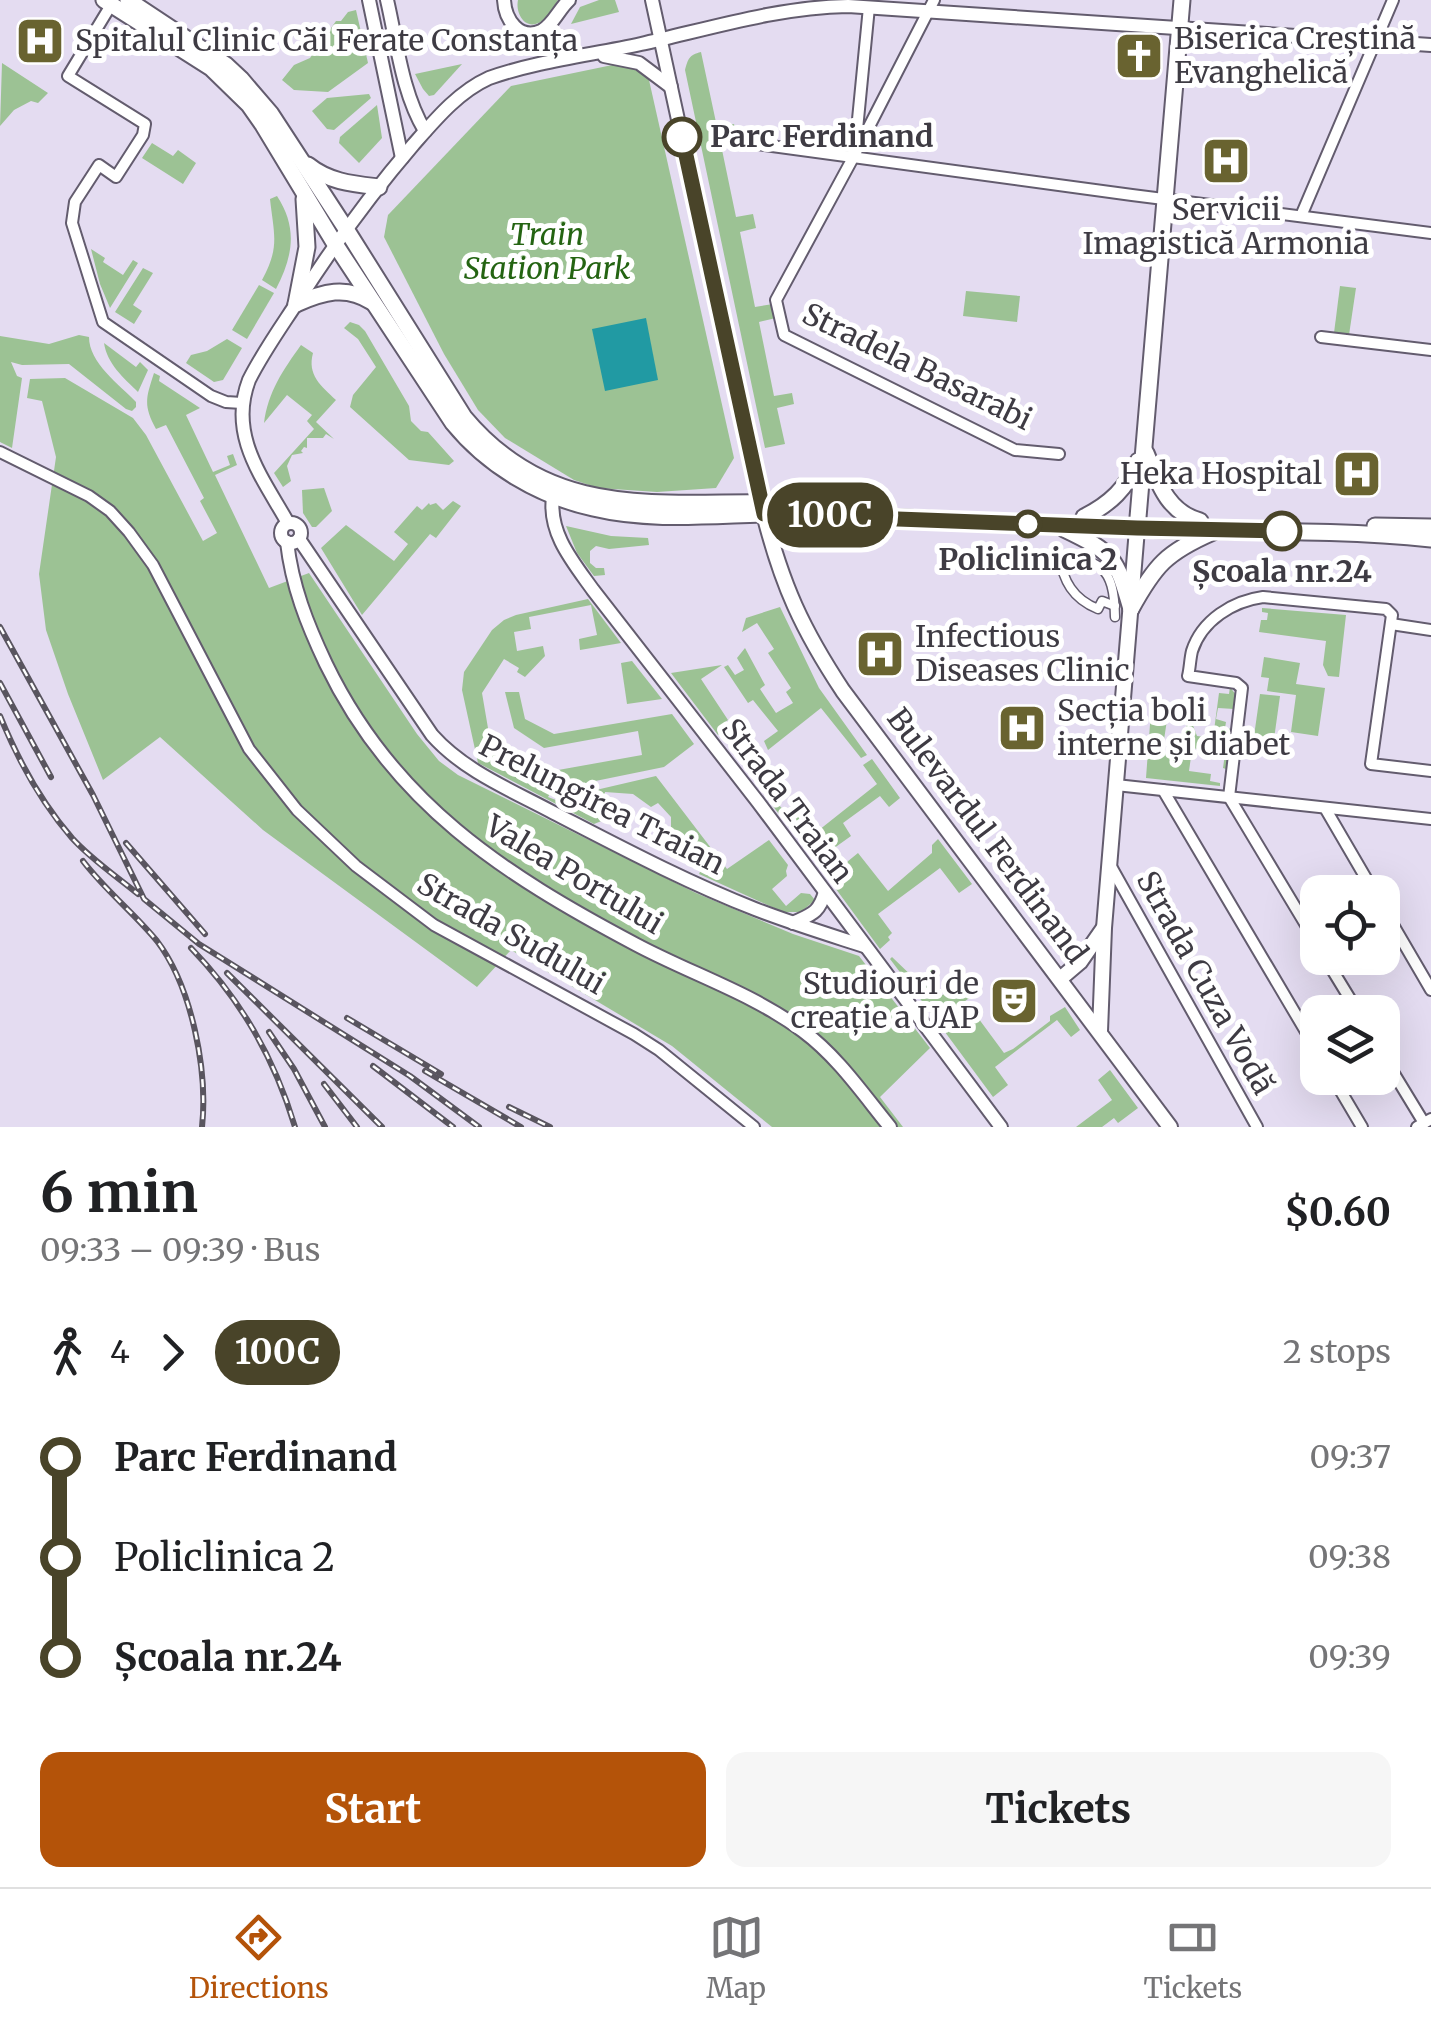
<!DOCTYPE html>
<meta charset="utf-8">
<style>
body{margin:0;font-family:Merriweather,serif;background:#f6f6f6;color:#202124;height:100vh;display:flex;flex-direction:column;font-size:38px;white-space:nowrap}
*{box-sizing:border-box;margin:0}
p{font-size:32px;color:#757577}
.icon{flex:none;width:55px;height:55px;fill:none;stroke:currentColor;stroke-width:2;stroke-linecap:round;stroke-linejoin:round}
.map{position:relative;height:1127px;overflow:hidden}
.drawer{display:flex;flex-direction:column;background:#fff;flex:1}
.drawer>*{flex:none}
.badge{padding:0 20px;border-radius:32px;font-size:35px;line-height:65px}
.tools{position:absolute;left:1300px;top:875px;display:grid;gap:20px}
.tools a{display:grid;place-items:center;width:100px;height:100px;border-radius:20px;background:#fff;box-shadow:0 10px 40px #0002;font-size:50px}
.map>.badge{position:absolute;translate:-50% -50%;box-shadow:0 0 0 5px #fff}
.legs{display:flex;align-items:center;gap:15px;height:110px;padding:0 40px;font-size:32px}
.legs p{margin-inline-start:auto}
.head{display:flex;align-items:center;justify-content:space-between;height:170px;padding:0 40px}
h1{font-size:55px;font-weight:700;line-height:75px}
.action{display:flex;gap:20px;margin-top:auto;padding:20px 40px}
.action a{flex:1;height:115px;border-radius:20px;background:#b45309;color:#fff;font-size:40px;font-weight:700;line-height:115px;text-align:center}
.action a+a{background:#f6f6f6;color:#202124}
ul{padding:0 40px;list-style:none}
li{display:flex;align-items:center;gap:35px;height:100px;font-size:38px}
li i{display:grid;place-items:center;width:15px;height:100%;margin:0 12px;background:currentColor}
li i::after{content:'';width:25px;height:25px;margin:-12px;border:8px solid;border-radius:50%;background:#fff}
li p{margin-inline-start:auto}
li:first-child i{background:linear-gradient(#0000 50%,currentColor 0)}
li:last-child i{background:linear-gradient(currentColor 50%,#0000 0)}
.tabs{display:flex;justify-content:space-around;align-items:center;height:140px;border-top:2px solid #e0e0e0;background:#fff;font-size:28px;color:#757577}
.tabs a{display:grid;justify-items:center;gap:5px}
.tabs .selected{color:#b45309}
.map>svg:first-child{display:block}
.green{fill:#9cc294}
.water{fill:#219aa3}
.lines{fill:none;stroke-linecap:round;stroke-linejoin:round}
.pedestrian-casing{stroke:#635c6e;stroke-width:11}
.minor-casing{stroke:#635c6e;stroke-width:14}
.tertiary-casing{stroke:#635c6e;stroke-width:16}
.secondary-casing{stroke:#635c6e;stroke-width:18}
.primary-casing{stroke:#635c6e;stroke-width:19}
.pedestrian{stroke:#fff;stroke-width:8}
.minor{stroke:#fff;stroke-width:10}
.tertiary{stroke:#fff;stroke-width:12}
.secondary{stroke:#fff;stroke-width:14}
.primary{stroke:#fff;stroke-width:15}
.rail-casing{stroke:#59555f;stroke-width:6}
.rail{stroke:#fff;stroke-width:2.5;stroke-dasharray:8;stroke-linecap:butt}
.line-1-casing{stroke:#fff;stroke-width:22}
.line-1{stroke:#494429;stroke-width:15}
.stop-1-dot{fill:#fff;stroke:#494429;stroke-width:5}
.labels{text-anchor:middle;stroke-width:10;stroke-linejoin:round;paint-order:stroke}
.poi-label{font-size:30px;fill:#3e3b43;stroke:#fff;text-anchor:start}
.stop-label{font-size:30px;font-weight:bold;fill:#3e3b43;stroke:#fff}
.park-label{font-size:30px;font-style:italic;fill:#246412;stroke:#fff}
.street-label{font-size:30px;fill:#3e3b43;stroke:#fff}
</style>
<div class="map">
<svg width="1431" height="1127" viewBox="0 0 1431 1127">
<rect width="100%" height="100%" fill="#e4dcf1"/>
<g class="green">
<path d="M518,0H558C554,6 549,16 542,21C526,32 515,14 518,0Z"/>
<polygon points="599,0 615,0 619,12 571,24 580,7"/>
<polygon points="356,10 368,63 328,92 294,90 282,80 294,65 310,58 336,21 341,21 348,12"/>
<path d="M701,52L717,127L734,124L738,141L721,145L736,217L753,214L756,228L740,232L755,307L773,304L776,318L759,322L774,396L792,393L794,404L777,408L785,444L765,448L685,70C688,59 689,55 701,52Z"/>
<polygon points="2,63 48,93 38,103 31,101 14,110 0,126"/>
<polygon points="622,63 640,69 649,80 734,458 716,488 657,492 598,488 574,480 505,438 478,410 444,354 384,237 388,215 511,86"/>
<polygon points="462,64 434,95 429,96 423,89 415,74"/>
<polygon points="369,94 371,98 334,130 327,129 312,111 327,98"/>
<polygon points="377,105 382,138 359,163 339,143 340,137"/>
<polygon points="152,143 173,156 178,150 196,163 183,184 142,158"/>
<path d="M277,196C298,228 293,256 276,289L262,280C280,247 274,235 270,199Z"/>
<polygon points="91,249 105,258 103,262 123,275 133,260 138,263 110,308 100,284"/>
<polygon points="143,268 153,273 133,305 142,311 134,324 115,312"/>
<polygon points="259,285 274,293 247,339 232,330"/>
<polygon points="1340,286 1356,288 1349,335 1334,333"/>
<polygon points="966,291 1020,296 1017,322 963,316"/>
<polygon points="350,322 359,325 365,331 409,406 411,421 421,431 428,432 454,461 449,465 409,460 350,407 353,395 376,367 358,339 344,328"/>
<path d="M79,335L89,337C89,363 119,384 136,402V407L132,411L126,409L69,364L22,365L11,362L17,376L22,378L12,448L0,442V336L49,344Z"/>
<polygon points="227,339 242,348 223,380 214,382 186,363 191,355 207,351"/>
<path d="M104,343L136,367L140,362L148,370L138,392C124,378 107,364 104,343Z"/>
<path d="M301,345L313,353C307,375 321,386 336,400L316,422L334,439L326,434L323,438H307V448L304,447L301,451L303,453L292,455L287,466L291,481L283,487L274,473L314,429L307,421L312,415L287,395L264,423C268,392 283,370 301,345Z"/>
<path d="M154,373L160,376L159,381L200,408L186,415L213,472L230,465L227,456L233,454L237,465L215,475L269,588L309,573L417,734L439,761L458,775L696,893L793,934L859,956L930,1048L880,1097L903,1127H772L672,1046L511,950L477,987L263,830L160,737L103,780L68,694L46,630L39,574L56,457L42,401L27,398L30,379L65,378L133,418L146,435L203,541L217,533L200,501L204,498L166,425L156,429C143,405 146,398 154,373Z"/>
<polygon points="324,488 332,511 316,527 312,527 303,513 302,490"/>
<polygon points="453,501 461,506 436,538 430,534 362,615 321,548 346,525 394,561 408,544 394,532 417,506 422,510 429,503 430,505 436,503 443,510"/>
<polygon points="566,526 611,536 648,538 649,545 609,549 596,546 590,551 590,563 596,568 604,568 605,575 594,576 577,553"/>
<polygon points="588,599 621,643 580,650 579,639 597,635 591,605 529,617 531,629 514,632 517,651 543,646 545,656 525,677 517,672 519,668 504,659 482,693 489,734 500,747 531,767 547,772 642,755 638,731 544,748 514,728 505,692 519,692 525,719 554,734 672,714 694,744 664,767 566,787 554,787 548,797 569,805 583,793 656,776 727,869 769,840 788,865 786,871 787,876 772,889 786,906 801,893 810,894 815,900 801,912 783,912 699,874 705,861 668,843 671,837 671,817 658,803 651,807 633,794 605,792 604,820 594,824 478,763 462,690 464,672 492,630 504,620 516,615"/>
<polygon points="780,607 819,688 867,755 861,758 821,708 768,750 764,741 778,731 753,700 748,703 724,667 728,665 735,675 744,670 737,658 745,648 765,685 760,689 776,713 793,703 786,692 791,688 768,653 774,649 757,623 742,632 746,618"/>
<polygon points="1262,608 1346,615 1339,677 1328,676 1323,665 1326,641 1259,632 1261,620 1267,620 1268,613 1262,612"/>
<polygon points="1264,657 1300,663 1296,684 1325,688 1318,736 1291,732 1296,695 1267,691 1269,678 1261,677"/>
<polygon points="632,661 662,699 627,704 621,663"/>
<polygon points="722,665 701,679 728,720 719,727 723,732 718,735 671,673"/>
<polygon points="1230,687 1236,695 1234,709 1218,708 1216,719 1226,722 1225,728 1232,729 1226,769 1223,768 1226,747 1206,744 1204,750 1192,748 1193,737 1185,735 1187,722 1192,723 1197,736 1213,738 1219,693 1229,694"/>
<polygon points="1260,694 1280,696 1274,739 1254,736"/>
<polygon points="1151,711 1173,713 1172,720 1167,720 1162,753 1191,757 1189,771 1211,774 1210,781 1220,783 1220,786 1146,778"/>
<polygon points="872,759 900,798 889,807 880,796 843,823 851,836 816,861 768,800 772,797 792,820 799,816 814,834 877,784 863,765"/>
<polygon points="938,839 972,884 959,893 940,868 878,914 892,933 888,937 890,940 880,949 822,870 824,867 831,875 858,853 888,891 932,853 932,845"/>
<polygon points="892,957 917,981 932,969 936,974 924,983 937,999 965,978 975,994 937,1021 890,959"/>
<polygon points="1065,1007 1080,1030 1071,1037 1057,1020 995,1067 1008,1085 993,1097 942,1028 946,1025 951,1031 960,1026 958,1021 973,1011 1004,1053 1013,1049 1050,1021 1050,1016"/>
<polygon points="1110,1070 1138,1108 1118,1123 1114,1118 1102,1127 1076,1127 1112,1100 1098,1080"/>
</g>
<polygon class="water" points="646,318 658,380 605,391 592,329"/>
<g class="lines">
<g class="pedestrian-casing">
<g id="pedestrian">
<path d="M1053,554C1100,561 1114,564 1115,617"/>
<path d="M1059,555C1063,581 1073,599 1098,609L1102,601L1115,606"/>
</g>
</g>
<g class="minor-casing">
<g id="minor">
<polyline points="934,0 854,156 776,300 784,335 1015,450 1059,454"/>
<polyline points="111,5 68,76 145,124 143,135 116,177 99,165 75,202 72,223 103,322 211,396 226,402 242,403"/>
<polyline points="742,142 1132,195 1431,233"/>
<polyline points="855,150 869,7"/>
<polyline points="1301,216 1393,0"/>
<polyline points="1321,337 1431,350"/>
<polyline points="0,452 89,496 110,511 129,532 153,565 249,749 297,810 356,866 434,925 634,1034 659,1050 754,1127"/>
<polyline points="1391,624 1431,630"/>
<polyline points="1116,785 1431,819"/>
<polyline points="1163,790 1318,1052"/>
<path d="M1229,797L1242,688L1236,683L1188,676C1190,668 1190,659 1192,651C1202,620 1233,601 1263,597L1386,609L1392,615L1371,764L1431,771"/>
<polyline points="1229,797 1318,945"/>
<polyline points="1325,808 1374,892"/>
<polyline points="1109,863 1257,1127"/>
<polyline points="1382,906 1431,990"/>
<polyline points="1325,958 1358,1012"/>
<polyline points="1382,1054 1424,1123"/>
<polyline points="1333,1078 1362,1127"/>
<polyline points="1417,1127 1431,1119"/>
</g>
</g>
<g class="tertiary-casing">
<g id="tertiary">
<polyline points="369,0 402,158"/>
<path d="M387,0C397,43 402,93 425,131"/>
<path d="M504,0C505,19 519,41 541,31C553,25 559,9 569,0"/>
<polyline points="652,0 763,511"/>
<polyline points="604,56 639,63 671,87"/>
<path d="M553,497C548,533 573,562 593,590L758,802L1001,1127"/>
<circle cx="291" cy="533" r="10"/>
<path d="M288,523C262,477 228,435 249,380C263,352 281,327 298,301C333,246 371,194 413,145C435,120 458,92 489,78C537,61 591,55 641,44C708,29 778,7 848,6L1431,45"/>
<path d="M299,539L432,735C464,771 511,790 554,813C620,847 686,882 755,909C791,923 827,934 864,946"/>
<path d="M287,542C292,586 307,624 326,664C393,803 503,874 635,944C691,974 752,993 803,1031C838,1057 863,1094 890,1127"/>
<path d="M793,923C812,914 819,913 825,892"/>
</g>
</g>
<g class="secondary-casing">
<g id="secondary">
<path d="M764,514C782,585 802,629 843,691L1170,1127"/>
<polyline points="1060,979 1080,962 1103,929"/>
<polyline points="1100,1031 1104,928 1137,529"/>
</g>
</g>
<g class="primary-casing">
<g id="primary">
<path d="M104,0L211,68L249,105L263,125L335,244L453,423C488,466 539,496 593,508C664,525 739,511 811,514C920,518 1028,525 1136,529C1234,532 1333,529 1431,539"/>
<path d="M128,0L226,65L241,79L271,114L346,229L464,417C559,531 678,496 807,504"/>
<path d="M308,165C329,182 353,184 379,187"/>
<polyline points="296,304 307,247 304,199"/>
<path d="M296,304C323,292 346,285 372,302"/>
<path d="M1146,453C1158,482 1167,512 1200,521"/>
<path d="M1084,517C1110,504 1127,488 1138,461"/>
<polyline points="1375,526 1431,527"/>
<path d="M1064,529C1114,553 1116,557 1131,609"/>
<polyline points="1137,529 1182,0"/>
<path d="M1131,609C1155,565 1167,552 1213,532"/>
</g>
</g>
<use href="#pedestrian" class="pedestrian"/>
<use href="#minor" class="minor"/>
<use href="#tertiary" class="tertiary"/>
<use href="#secondary" class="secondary"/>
<use href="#primary" class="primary"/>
<g class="rail-casing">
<g id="rail">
<polyline points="0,627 93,795 144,899 199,944 410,1076 479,1127"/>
<polyline points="0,683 51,777"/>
<path d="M0,716C18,760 40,801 72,838C91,859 116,876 138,894"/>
<polyline points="126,843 205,934"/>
<path d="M83,861C105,890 134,913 157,941C192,987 208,1071 202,1127"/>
<path d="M191,948C241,1000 274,1057 295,1127"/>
<polyline points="227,973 382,1127"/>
<polyline points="347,1018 441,1074"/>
<polyline points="269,1032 294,1069 325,1127"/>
<polyline points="373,1066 453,1127"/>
<polyline points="425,1071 521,1127"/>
<polyline points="324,1084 357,1127"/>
<polyline points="509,1107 550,1127"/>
</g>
</g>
<use href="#rail" class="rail"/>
</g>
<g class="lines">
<g class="line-1-casing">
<polyline id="line-1" points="682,137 764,514 1137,528 1282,531"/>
</g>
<use href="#line-1" class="line-1"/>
</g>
<defs>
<g id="hospital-square" transform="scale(2.5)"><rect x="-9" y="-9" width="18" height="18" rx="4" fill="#696330" stroke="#fff"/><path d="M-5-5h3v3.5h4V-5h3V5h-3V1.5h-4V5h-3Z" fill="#fff"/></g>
<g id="church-square" transform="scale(2.5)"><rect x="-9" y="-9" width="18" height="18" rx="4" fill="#696330" stroke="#fff"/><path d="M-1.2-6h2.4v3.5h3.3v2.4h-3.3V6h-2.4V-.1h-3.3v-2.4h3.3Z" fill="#fff"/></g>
<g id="theatre-square" transform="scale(2.5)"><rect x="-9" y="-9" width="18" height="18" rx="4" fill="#696330" stroke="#fff"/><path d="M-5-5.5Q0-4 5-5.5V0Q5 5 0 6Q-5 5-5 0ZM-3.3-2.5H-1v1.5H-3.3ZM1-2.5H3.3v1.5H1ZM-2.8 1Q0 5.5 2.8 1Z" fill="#fff"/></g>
</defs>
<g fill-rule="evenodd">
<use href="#hospital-square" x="40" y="41"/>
<use href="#church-square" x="1139" y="56"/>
<use href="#hospital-square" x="1226" y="161"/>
<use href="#hospital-square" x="1357" y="474"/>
<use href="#hospital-square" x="880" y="654"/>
<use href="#hospital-square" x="1022" y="728"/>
<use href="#theatre-square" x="1014" y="1001"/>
</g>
<g class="stop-1-dot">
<circle cx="682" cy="137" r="18"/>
<circle cx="1028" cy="524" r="12"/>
<circle cx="1282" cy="531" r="18"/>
</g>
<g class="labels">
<g class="poi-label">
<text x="1174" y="49">Biserica Creștină<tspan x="1174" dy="34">Evanghelică</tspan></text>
<text x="75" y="51">Spitalul Clinic Căi Ferate Constanța</text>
<text x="1226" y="220" text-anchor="middle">Servicii<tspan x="1226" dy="34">Imagistică Armonia</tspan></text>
<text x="1322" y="484" text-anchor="end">Heka Hospital</text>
<text x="915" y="647">Infectious<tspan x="915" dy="34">Diseases Clinic</tspan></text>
<text x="1057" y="721">Secția boli<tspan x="1057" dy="34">interne și diabet</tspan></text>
<text x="979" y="994" text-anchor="end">Studiouri de<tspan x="979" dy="34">creație a UAP</tspan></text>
</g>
<g class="stop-label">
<text x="710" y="147" text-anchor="start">Parc Ferdinand</text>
<text x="1028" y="570">Policlinica 2</text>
<text x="1282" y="582">Școala nr.24</text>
</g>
<g class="park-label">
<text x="547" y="245">Train<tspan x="547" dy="34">Station Park</tspan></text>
</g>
<g class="street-label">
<text transform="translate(917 367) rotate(26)" y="10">Stradela Basarabi</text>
<text transform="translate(787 801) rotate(53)" y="10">Strada Traian</text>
<text transform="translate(602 805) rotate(27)" y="10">Prelungirea Traian</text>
<text transform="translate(987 836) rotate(53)" y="10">Bulevardul Ferdinand</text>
<text transform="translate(574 875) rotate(31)" y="10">Valea Portului</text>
<text transform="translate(511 934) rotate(30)" y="10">Strada Sudului</text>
<text transform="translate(1205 983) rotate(61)" y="10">Strada Cuza Vodă</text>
</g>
</g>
</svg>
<div class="tools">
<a><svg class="icon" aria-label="locate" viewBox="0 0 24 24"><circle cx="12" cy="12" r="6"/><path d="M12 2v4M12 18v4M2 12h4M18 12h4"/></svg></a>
<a><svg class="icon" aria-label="layers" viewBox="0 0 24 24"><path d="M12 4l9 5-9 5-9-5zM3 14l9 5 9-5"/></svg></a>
</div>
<b class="badge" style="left:830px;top:515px;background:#494429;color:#fff">100C</b>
</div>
<section class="drawer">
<div class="head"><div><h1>6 min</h1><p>09:33 – 09:39 · Bus</p></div><b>$0.60</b></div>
<div class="legs"><svg class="icon" aria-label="walk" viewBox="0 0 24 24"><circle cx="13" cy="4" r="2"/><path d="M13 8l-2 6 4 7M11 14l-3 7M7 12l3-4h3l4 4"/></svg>4<svg class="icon" aria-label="forward" viewBox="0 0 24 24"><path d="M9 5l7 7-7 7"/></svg><b class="badge" style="background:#494429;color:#fff">100C</b><p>2 stops</p></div>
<ul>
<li><i style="color:#494429"></i><b>Parc Ferdinand</b><p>09:37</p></li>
<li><i style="color:#494429"></i><span>Policlinica 2</span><p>09:38</p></li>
<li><i style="color:#494429"></i><b>Școala nr.24</b><p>09:39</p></li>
</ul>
<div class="action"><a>Start</a><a>Tickets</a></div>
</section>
<nav class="tabs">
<a class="selected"><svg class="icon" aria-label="directions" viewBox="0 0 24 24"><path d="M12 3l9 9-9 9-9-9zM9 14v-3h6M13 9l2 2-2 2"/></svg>Directions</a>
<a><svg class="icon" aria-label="map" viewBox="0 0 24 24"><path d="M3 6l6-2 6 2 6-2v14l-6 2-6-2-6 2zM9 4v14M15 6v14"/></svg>Map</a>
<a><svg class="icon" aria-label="tickets" viewBox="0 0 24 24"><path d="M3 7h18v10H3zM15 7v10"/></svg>Tickets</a>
</nav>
